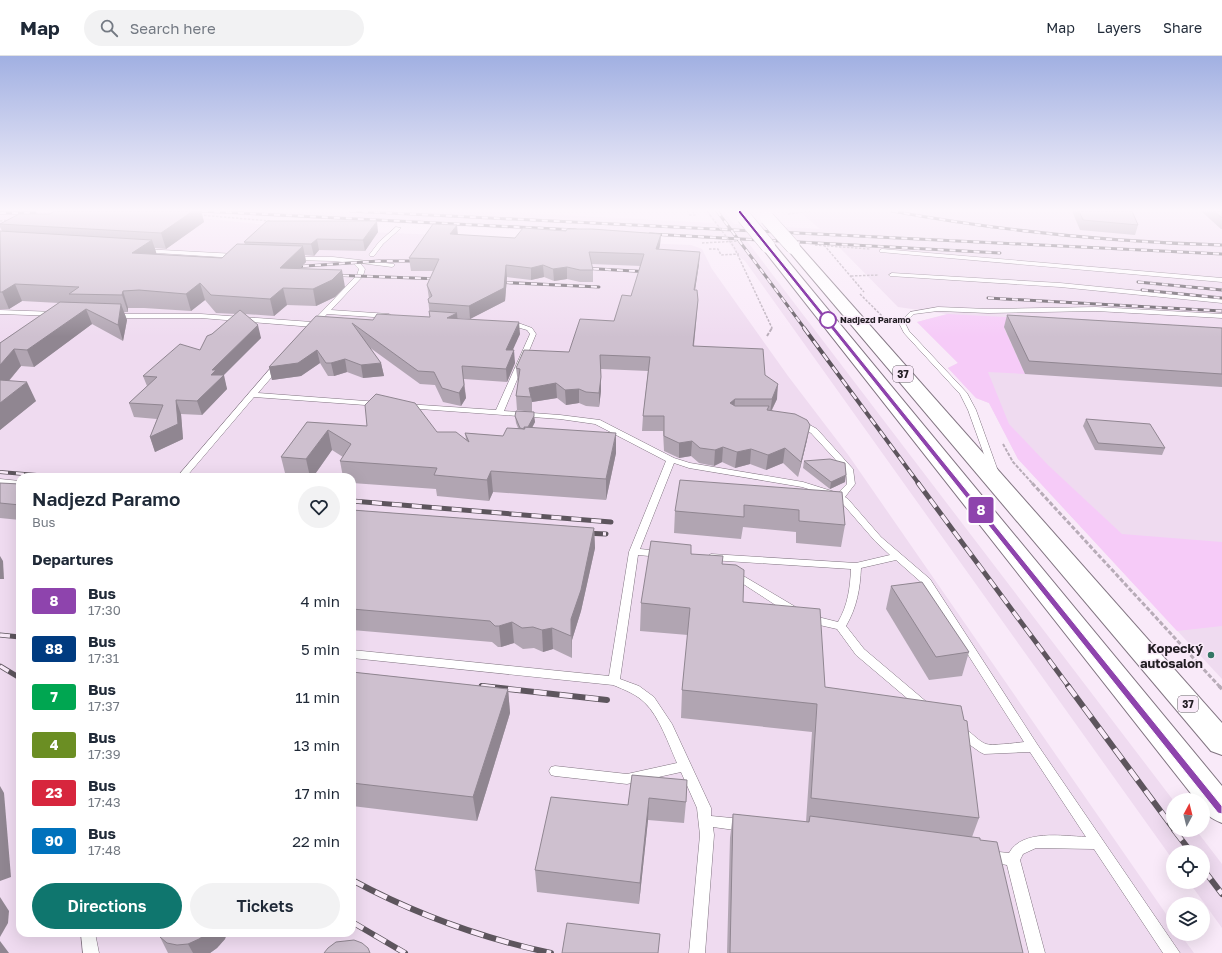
<!DOCTYPE html>
<meta charset="utf-8">
<style>
body{margin:0;font-family:"Golos Text",sans-serif;background:#f2f2f3;color:#1f2937;height:100vh;display:flex;flex-direction:column;font-size:15px;white-space:nowrap}
*{box-sizing:border-box;margin:0}
p{font-size:13px;color:#747a83}
.icon{flex:none;width:22px;height:22px;fill:none;stroke:currentColor;stroke-width:2;stroke-linecap:round;stroke-linejoin:round}
.map{position:relative;flex:1;overflow:hidden}
.drawer{position:absolute;left:16px;top:417px;width:340px;height:464px;display:flex;flex-direction:column;background:#fff;border-radius:12px;box-shadow:0 4px 16px #0002}
.drawer>*{flex:none}
.badge{padding:0 8px;border-radius:3px;font-size:14px;line-height:26px}
.needle{width:26px;rotate:7deg}
.fabs{position:absolute;left:1166px;top:737px;display:grid;gap:8px}
.fabs a{display:grid;place-items:center;width:44px;height:44px;border-radius:50%;background:#fff;box-shadow:0 4px 16px #0002;font-size:20px}
.map>.badge{position:absolute;translate:-50% -50%;box-shadow:0 0 0 2px #fff}
h2{padding:0 16px;font-size:15px;line-height:36px}
.round{display:grid;place-items:center;flex:none;width:42px;height:42px;border-radius:21px;background:#f2f2f3}
.overview{display:flex;align-items:center;justify-content:space-between;height:68px;padding:0 16px}
h1{font-size:19px;font-weight:600;line-height:30px}
.action{display:flex;gap:8px;margin-top:auto;padding:8px 16px}
.action a{flex:1;height:46px;border-radius:24px;background:#0f766e;color:#fff;font-size:16px;font-weight:600;line-height:46px;text-align:center}
.action a+a{background:#f2f2f3;color:#1f2937}
ul{padding:0;list-style:none}
li{display:flex;align-items:center;gap:12px;height:48px;padding:0 16px}
li div{flex:1}
li b{display:block;font-size:15px}
li em{font-style:normal}
li .badge{min-width:44px;font-weight:700;text-align:center}
header{display:flex;align-items:center;gap:24px;box-sizing:border-box;height:56px;padding:0 20px;background:#fff;border-bottom:1px solid #e0e1e3}
header strong{font-size:19px}
nav{display:flex;gap:22px;margin-inline-start:auto;font-size:14px}
.search{width:280px;height:36px;background:#f2f2f3;display:flex;align-items:center;gap:10px;box-sizing:border-box;padding:0 14px;border-radius:22px;color:#747a83;font-size:15px}
.map>svg:first-child{display:block}
.built{fill:#efdbf0;fill-rule:evenodd}
.green{fill:#f6cbf8}
.lines{fill:none;stroke-linecap:round;stroke-linejoin:round}
.lane-casing{stroke:#817481;stroke-width:1}
.primary-casing{stroke:#817481;stroke-width:2}
.path-far3{stroke:#b8acb8;stroke-width:1.5;stroke-dasharray:2.5 1.5;stroke-linecap:butt}
.path-far2{stroke:#b8acb8;stroke-width:2;stroke-dasharray:3.5 1.5;stroke-linecap:butt}
.path-far1{stroke:#b8acb8;stroke-width:3;stroke-dasharray:4.5 2;stroke-linecap:butt}
.path{stroke:#b8acb8;stroke-width:3.5;stroke-dasharray:6 3;stroke-linecap:butt}
.lane{fill:#fff;fill-rule:evenodd}
.primary{fill:#fff;fill-rule:evenodd}
.rail-far3-casing{stroke:#5d555d;stroke-width:3}
.rail-far2-casing{stroke:#5d555d;stroke-width:4}
.rail-far1-casing{stroke:#5d555d;stroke-width:5}
.rail-casing{stroke:#5d555d;stroke-width:6}
.rail-far3{stroke:#f9eaf9;stroke-width:2;stroke-dasharray:6;stroke-linecap:butt}
.rail-far2{stroke:#f9eaf9;stroke-width:2.5;stroke-dasharray:8;stroke-linecap:butt}
.rail-far1{stroke:#f9eaf9;stroke-width:3.5;stroke-dasharray:10;stroke-linecap:butt}
.rail{stroke:#f9eaf9;stroke-width:4.5;stroke-dasharray:13;stroke-linecap:butt}
.primary-bridge-casing{stroke:#817481;stroke-width:15;stroke-linecap:butt}
.path-bridge{stroke:#b8acb8;stroke-width:1.5;stroke-dasharray:2.5 1.5;stroke-linecap:butt}
.primary-bridge{stroke:#fff;stroke-width:14}
.wall{fill:#b1a5b2}
.shaded-wall{fill:#908691}
.building{fill:#cec0cf;stroke:#908691}
.line{fill:#8e44ad;stroke:#fff}
.stop-dot{fill:#fff;stroke:#8e44ad;stroke-width:2}
.poi-dot{fill:#347665;stroke:#f9eaf9;stroke-width:1.5}
.labels{text-anchor:middle;stroke-width:3;stroke-linejoin:round;paint-order:stroke}
.far-stop-label{font-size:9px;font-weight:bold;fill:#231e24;stroke:#f9eaf9;text-anchor:start}
.shield{fill:#f9eaf9;stroke:#635b64;stroke-width:1}
.shield-label{font-size:10px;font-weight:bold;fill:#231e24}
.near-poi-label{font-size:13px;font-weight:bold;fill:#231e24;stroke:#f9eaf9;text-anchor:end}
</style>
<header>
<strong>Map</strong>
<div class="search"><svg class="icon" aria-label="search" viewBox="0 0 24 24"><circle cx="10" cy="10" r="6"/><path d="M15 15l6 6"/></svg>Search here</div>
<nav><a>Map</a><a>Layers</a><a>Share</a></nav>
</header>
<div class="map">
<svg width="1222" height="897" viewBox="0 0 1222 897">
<rect width="100%" height="100%" fill="#f9eaf9"/>
<g class="built">
<polygon points="0,155 100,155 0,164"/>
<polygon points="160,155 486,155 714,167 706,155 724,155 734,168 820,173 799,155 1222,155 1222,623 1018,403 989,347 976,342 948,312 958,307 917,266 947,258 898,251 838,190 747,185 1173,744 1173,774 1196,774 1222,808 1222,872 1189,826 1203,826 1203,796 1173,796 1173,804 745,205 738,200 727,184"/>
<path d="M150,157L316,174L691,189L702,193L712,213L788,320L849,400L1173,868V878H1180L1194,897H0V166L79,159ZM20,421H352V877H20Z"/>
</g>
<polygon class="green" points="948,258 1222,273 1004,272 1025,318 988,316 1009,368 1048,409 1122,478 1222,486 1222,570 1177,575 1018,403 989,347 976,342 948,312 958,307 917,266"/>
<g class="lines">
<g class="lane-casing">
<g id="lane">
<polygon points="396,171 401,172 383,188 374,200 370,200 369,199 379,186"/>
<polygon points="143,193 236,198 239,200 236,202 141,196 140,195"/>
<polygon points="882,193 1222,222 1222,226 880,196 880,194"/>
<polygon points="295,201 333,201 394,208 394,210 392,211 360,207 365,213 363,220 331,254 389,258 392,260 389,262 327,258 317,269 313,271 201,262 114,262 111,260 114,258 201,258 312,266 357,219 359,213 353,207 333,205 293,204 293,202"/>
<polygon points="892,217 1060,227 1222,243 1222,247 1060,231 890,220 889,219"/>
<polygon points="938,251 988,253 1096,251 1222,258 1222,262 1096,255 988,257 938,255 914,258 905,267 909,275 967,337 976,354 998,415 994,418 990,415 968,354 960,338 904,277 899,267 910,256"/>
<polygon points="0,254 56,256 59,258 56,260 0,258"/>
<path d="M507,267L521,268L532,272L536,278L504,355L560,359L600,364L674,402L690,407L803,426L838,437L847,428L846,415L811,377L794,366L795,364H801L817,373L853,413L855,428L845,441L848,443L881,481L930,523L1037,688L1180,897H1163L1094,793L1036,792L1023,798L1020,804L1045,897H1029L1007,809L984,805L982,801L984,797L989,795L1009,797C1022,773 1063,780 1086,781L1030,696L984,698L980,696L956,679L954,676L956,673C968,669 975,684 986,688C991,690 1016,687 1024,686L922,527L896,504L861,512C860,533 857,551 846,570L864,593L929,648L931,651L929,654L925,655L921,654L856,599L837,573L806,566L805,563L806,560L810,559L838,566C848,549 850,532 851,513L711,504L706,501L711,498L856,507L890,499L875,485L842,447L828,439L802,431L689,412L674,407L640,493L660,495L665,498L660,501L638,499L620,623L639,630L654,641L672,668L711,752V760L742,763L747,765L749,769L747,773L742,775L713,771L714,779L705,897H689L700,779L697,752L681,716L627,728L555,720L551,719L549,715L551,711L555,710L627,718L677,707C669,689 659,660 645,647C636,638 625,634 613,629L352,602V594L609,620L629,496L666,405L595,368L560,363L406,352L402,350L406,348L496,354L530,278L527,274L520,272L505,270V268Z"/>
<polygon points="275,307 281,307 282,309 258,337 379,346 383,348 379,350 254,341 186,421 177,421"/>
<polygon points="0,423 20,425 20,431 0,429"/>
<polygon points="735,515 799,553 800,556 799,559 791,559 731,520 730,518"/>
<polygon points="81,877 95,877 99,897 83,897"/>
</g>
</g>
<g class="primary-casing">
<g id="primary">
<path d="M768,186L773,187L1222,730V767C1210,762 1203,758 1203,744H1196L763,193L761,190L763,187Z"/>
<polygon points="793,187 798,188 1222,667 1222,699 1211,695 788,194 786,191 788,188"/>
</g>
</g>
<g class="path-far3">
<polyline points="687,155 690,159 695,159 692,155"/>
<polyline points="707,155 710,159"/>
<polyline points="788,158 811,155"/>
<polyline points="200,159 270,165"/>
<polyline points="0,165 9,164"/>
<polyline points="702,187 740,185"/>
<polyline points="815,189 870,193"/>
<polyline points="824,189 864,236"/>
<polyline points="734,191 772,272 771,273"/>
<polyline points="709,193 718,193 721,199 739,198"/>
<polyline points="851,220 879,219"/>
<polyline points="860,238 887,265"/>
</g>
<g class="path-far2">
<polyline points="767,280 772,272"/>
<polyline points="1003,388 1013,406 1033,428"/>
</g>
<polyline class="path-far1" points="1032,427 1220,631"/>
<polyline class="path" points="1219,630 1222,633"/>
<use href="#lane" class="lane"/>
<use href="#primary" class="primary"/>
<g class="rail-far3-casing">
<g id="rail-far3">
<polyline points="202,155 576,174"/>
<polyline points="350,155 1222,198"/>
<polyline points="717,155 805,273"/>
<path d="M892,155C1001,175 1111,186 1222,189"/>
<polyline points="0,157 35,157"/>
<polyline points="650,178 1000,197"/>
<polyline points="291,211 379,205 421,205"/>
<polyline points="581,212 651,216"/>
<polyline points="331,219 441,223"/>
<polyline points="495,226 599,231"/>
<polyline points="1138,226 1222,234"/>
<polyline points="1142,234 1222,242"/>
<polyline points="988,242 1222,255"/>
</g>
</g>
<g class="rail-far2-casing">
<g id="rail-far2">
<polyline points="804,272 919,428"/>
<polyline points="0,416 61,421"/>
</g>
</g>
<g class="rail-far1-casing">
<g id="rail-far1">
<polyline points="918,427 1069,631"/>
<polyline points="352,445 611,466"/>
<polyline points="583,477 606,478"/>
<polyline points="0,579 20,581"/>
<polyline points="0,610 20,622"/>
<polyline points="481,630 491,631"/>
</g>
</g>
<g class="rail-casing">
<g id="rail">
<polyline points="482,630 607,644"/>
<polyline points="1068,630 1173,772"/>
<polyline points="1174,774 1191,796"/>
<polyline points="1203,813 1222,838"/>
<path d="M352,824C415,858 481,882 551,897"/>
<polyline points="352,866 405,897"/>
</g>
</g>
<use href="#rail-far3" class="rail-far3"/>
<use href="#rail-far2" class="rail-far2"/>
<use href="#rail-far1" class="rail-far1"/>
<use href="#rail" class="rail"/>
<g class="primary-bridge-casing">
<g id="primary-bridge">
<polyline points="744,161 768,190"/>
<polyline points="767,162 793,191"/>
</g>
</g>
<polyline class="path-bridge" points="710,159 734,191"/>
<use href="#primary-bridge" class="primary-bridge"/>
</g>
<g class="wall">
<polygon points="54,155 201,155 204,166 166,193 155,192 156,198 222,202 245,188 244,186 378,176 365,195 319,194 314,200 305,199 306,206 300,212 345,231 335,241 316,250 287,249 274,260 245,258 261,282 223,319 227,333 202,359 181,358 183,383 155,396 150,381 157,363 134,361 129,347 147,330 143,320 200,294 212,278 236,258 216,257 205,244 191,255 144,252 128,252 128,256 124,256 127,264 123,285 92,268 34,311 21,310 9,325 36,345 0,374 0,287 59,247 22,245 9,253 0,253 0,175 2,175 0,171 0,168 50,158"/>
<polygon points="1072,155 1132,155 1138,169 1135,179 1080,174"/>
<polygon points="1201,155 1222,155 1222,173 1221,173"/>
<polygon points="566,175 661,178 660,189 659,193 699,208 695,234 698,244 694,290 765,319 777,343 772,354 807,384 798,421 783,407 766,414 750,408 735,412 722,406 714,410 699,407 691,400 679,402 664,395 663,375 642,375 643,360 648,315 601,313 601,335 599,351 586,350 579,347 566,349 557,342 532,346 532,356 517,354 516,340 518,327 516,312 569,296 614,265 631,240 641,210 591,208 593,214 593,226 580,226 567,223 554,225 544,221 531,224 507,221 505,245 470,263 458,262 458,263 520,278 512,294 515,307 507,326 464,323 466,342 461,350 443,346 435,329 420,328 369,291 381,307 384,320 363,322 347,316 334,320 328,320 320,307 301,320 272,324 269,311 316,260 373,264 430,261 428,243 429,243 427,229 433,215 411,215 409,202 458,179 515,182"/>
<polygon points="1007,259 1222,272 1222,331 1025,318 1004,271"/>
<polygon points="515,360 534,360 535,366 532,371 616,397 606,444 493,436 489,445 437,440 436,433 352,427 352,421 343,421 340,405 343,401 332,394 313,421 286,421 281,401 307,366 437,376 466,383 465,377 503,380 518,372 516,367"/>
<polygon points="1086,363 1165,392 1162,399 1095,394 1083,370"/>
<polygon points="804,405 845,426 830,433 803,412"/>
<polygon points="0,427 20,428 20,464 0,462"/>
<polygon points="842,436 845,469 841,491 796,487 796,476 743,471 741,483 674,477 675,455"/>
<polygon points="352,454 594,472 595,492 581,555 572,584 572,602 553,593 543,596 534,592 523,593 514,587 501,591 498,591 492,586 352,574"/>
<polygon points="691,498 722,508 743,546 825,631 979,762 972,781 980,784 1023,897 727,897 730,782 733,758 806,766 812,676 681,662 682,634 688,579 640,575 641,547"/>
<polygon points="891,530 969,596 962,620 929,624 886,553"/>
<polygon points="352,616 508,633 510,657 477,765 352,750"/>
<polygon points="632,719 686,746 684,767 648,764 639,848 537,836 535,814 628,749"/>
<polygon points="158,877 227,877 225,883 217,892 210,897 168,897"/>
</g>
<g class="shaded-wall">
<polygon points="193,155 201,155 204,166 166,193 161,177"/>
<polygon points="377,165 378,176 365,195 363,184"/>
<polygon points="457,169 458,180 450,178"/>
<polygon points="661,178 660,189 656,205 656,193"/>
<polygon points="317,183 319,194 314,200 311,188"/>
<polygon points="152,184 157,199 132,197"/>
<polygon points="303,190 306,206 284,228 280,212"/>
<polygon points="700,196 699,208 693,247 694,234"/>
<polygon points="506,209 507,221 505,245 470,263 469,250"/>
<polygon points="543,209 544,221 531,224 531,212"/>
<polygon points="567,211 567,223 554,225 553,213"/>
<polygon points="342,214 345,231 335,241 316,250 313,233"/>
<polygon points="200,227 205,244 191,255 186,238"/>
<polygon points="15,228 22,245 9,253 2,236"/>
<polygon points="283,232 287,249 274,260 270,243"/>
<polygon points="123,235 128,252 128,256 122,239"/>
<polygon points="121,248 127,264 123,285 118,269"/>
<polygon points="86,253 92,268 34,311 27,294"/>
<polygon points="457,257 458,269 447,262"/>
<polygon points="519,266 520,278 507,307 506,294"/>
<polygon points="258,269 261,282 219,324 224,319 227,333 202,359 197,345 211,319 212,314"/>
<polygon points="14,293 21,310 0,335 0,309"/>
<polygon points="317,294 320,307 301,320 272,324 269,311"/>
<polygon points="514,294 515,307 507,326 506,313"/>
<polygon points="345,303 347,316 334,320 331,307"/>
<polygon points="381,307 384,320 363,322 361,309"/>
<polygon points="601,321 601,335 599,351 599,337"/>
<polygon points="27,326 36,345 0,374 0,347"/>
<polygon points="556,327 557,342 532,346 531,341 529,332"/>
<polygon points="778,328 777,343 770,357 772,343"/>
<polygon points="464,329 466,342 461,350 459,337"/>
<polygon points="579,333 579,347 566,349 565,334"/>
<polygon points="735,343 734,358 730,347"/>
<polygon points="176,344 181,358 183,383 155,396 150,381"/>
<polygon points="534,360 535,366 526,384 525,377"/>
<polygon points="810,369 807,384 798,421 801,406"/>
<polygon points="328,374 332,394 313,421 310,421 306,403"/>
<polygon points="616,377 616,397 606,444 606,423"/>
<polygon points="692,385 691,400 679,402 679,387"/>
<polygon points="723,391 722,406 714,410 715,394"/>
<polygon points="785,392 783,407 766,414 768,399"/>
<polygon points="751,393 750,408 735,412 737,396"/>
<polygon points="491,415 493,436 489,445 487,424"/>
<polygon points="846,419 845,426 830,433 831,426"/>
<polygon points="594,472 595,492 581,555 572,584 572,602 571,563"/>
<polygon points="0,500 3,505 4,523 0,523"/>
<polygon points="512,566 514,587 501,591 499,570"/>
<polygon points="552,572 553,593 543,596 542,574"/>
<polygon points="508,633 510,657 477,765 473,741"/>
<polygon points="0,730 4,737 11,821 0,825"/>
<polygon points="649,742 648,764 639,848 640,827"/>
<polygon points="0,841 9,855 8,867 0,881"/>
<polygon points="208,877 227,877 225,883 217,892 210,897 193,897 188,888"/>
<polygon points="0,885 9,897 0,897"/>
</g>
<g class="building">
<polygon points="54,155 193,155 161,177 0,168 19,158 50,158"/>
<polygon points="1079,155 1132,155 1138,169 1083,164"/>
<polygon points="1214,155 1222,155 1222,162"/>
<polygon points="267,165 377,165 363,184 317,183 311,188 244,186"/>
<polygon points="433,168 457,169 450,178 515,182 523,172 566,175 567,173 592,173 661,178 656,193 700,196 694,234 697,234 698,244 693,290 763,293 765,319 778,328 772,343 735,343 730,347 735,350 769,350 767,354 795,358 807,364 810,369 801,406 785,392 768,399 751,393 737,396 723,391 715,394 700,392 692,385 679,387 664,380 664,360 643,360 650,301 600,299 601,321 599,337 586,336 579,333 565,334 556,327 529,332 531,341 516,340 520,313 516,312 524,294 569,296 580,263 614,265 622,239 631,240 644,198 589,196 593,214 580,214 567,211 553,213 543,209 531,212 506,209 504,232 469,250 429,247 428,243 432,240 427,229 439,203 409,202"/>
<polygon points="0,175 152,184 132,197 222,202 237,188 303,190 280,212 342,214 332,224 313,233 283,232 270,243 211,239 200,227 186,238 139,234 123,235 122,239 69,238 79,231 15,228 2,236 0,236"/>
<polygon points="60,246 121,248 118,269 86,253 27,294 14,293 0,309 0,287"/>
<polygon points="240,254 258,269 212,314 216,314 211,319 224,319 197,345 176,344 178,368 150,381 163,349 129,347 157,321 143,320 180,288 200,294 207,280 212,278"/>
<polygon points="429,255 457,257 447,262 519,266 506,294 514,294 506,313 462,310 464,329 459,337 442,332 434,316 418,315 352,267 381,307 361,309 345,303 331,307 326,307 317,294 298,307 269,311 316,260 373,264 377,258 430,261"/>
<polygon points="1007,259 1222,272 1222,318 1029,305"/>
<polygon points="0,324 27,326 0,347"/>
<polygon points="376,338 415,347 437,376 456,376 469,386 465,377 503,380 507,372 525,373 524,371 616,377 606,423 491,415 487,424 434,419 437,412 340,405 351,388 328,374 306,403 281,401 307,366 367,370 365,349"/>
<polygon points="516,355 534,356 534,360 528,371 524,371 524,373 520,372 515,360"/>
<polygon points="1086,363 1150,368 1165,392 1098,387"/>
<polygon points="830,403 845,407 846,419 831,426 804,405"/>
<polygon points="680,424 842,436 845,469 799,465 799,454 744,449 744,461 675,455"/>
<polygon points="0,427 20,428 20,449 0,447"/>
<polygon points="352,454 594,472 581,534 571,563 571,580 552,572 542,574 533,571 522,572 512,566 499,570 495,570 490,565 352,553"/>
<polygon points="651,485 691,489 691,498 723,500 722,508 736,509 744,514 743,546 820,553 825,631 961,650 964,664 967,665 979,762 811,742 817,648 682,634 690,552 641,547"/>
<polygon points="922,526 969,596 936,601 891,530"/>
<polygon points="352,616 508,633 473,741 352,727"/>
<polygon points="632,719 687,724 686,746 649,742 640,827 535,814 551,741 628,749"/>
<polygon points="733,758 809,766 810,760 980,782 980,784 997,786 1023,897 730,897"/>
<polygon points="567,867 660,878 658,897 562,897"/>
<polygon points="158,877 208,877 199,883 188,888 177,889 167,887 160,881"/>
<polygon points="354,884 362,887 368,892 370,897 324,897 328,892 336,886"/>
</g>
<linearGradient id="sky" x2="0" y2="1"><stop stop-color="#a1b0e2"/><stop offset="0.55" stop-color="#fcf6fc"/><stop offset="1" stop-color="#fcf6fc" stop-opacity="0"/></linearGradient>
<rect width="1222" height="281" fill="url(#sky)"/>
<polygon class="line" points="740,154 1222,750 1222,758 1218,757 738,156"/>
<circle class="stop-dot" cx="828" cy="264" r="8"/>
<circle class="poi-dot" cx="1211" cy="599" r="4"/>
<g class="labels">
<g class="far-stop-label">
<text x="840" y="267">Nadjezd Paramo</text>
</g>
<g class="shield">
<rect x="893" y="310" width="20" height="16" rx="3"/>
<rect x="1178" y="640" width="20" height="16" rx="3"/>
</g>
<g class="shield-label">
<text x="903" y="322">37</text>
<text x="1188" y="652">37</text>
</g>
<g class="near-poi-label">
<text x="1203" y="597">Kopecký<tspan x="1203" dy="15">autosalon</tspan></text>
</g>
</g>
</svg>
<div class="fabs">
<a><svg class="needle" viewBox="-14 -14 28 28"><path d="M0-13l5 13h-10z" fill="#e53935"/><path d="M0 13l5-13h-10z" fill="#747a83"/></svg></a>
<a><svg class="icon" aria-label="locate" viewBox="0 0 24 24"><circle cx="12" cy="12" r="6"/><path d="M12 2v4M12 18v4M2 12h4M18 12h4"/></svg></a>
<a><svg class="icon" aria-label="layers" viewBox="0 0 24 24"><path d="M12 4l9 5-9 5-9-5zM3 14l9 5 9-5"/></svg></a>
</div>
<b class="badge" style="left:981px;top:454px;background:#8e44ad;color:#fff">8</b>
<section class="drawer">
<div class="overview"><div><h1>Nadjezd Paramo</h1><p>Bus</p></div><a class="round"><svg class="icon" aria-label="heart" viewBox="0 0 24 24"><path d="M12 20l-8-8c-3-5 5-10 8-4 3-6 11-1 8 4z"/></svg></a></div>
<h2>Departures</h2>
<ul>
<li><span class="badge" style="background:#8e44ad;color:#fff">8</span><div><b>Bus</b><p>17:30</p></div><em>4 min</em></li>
<li><span class="badge" style="background:#003b80;color:#fff">88</span><div><b>Bus</b><p>17:31</p></div><em>5 min</em></li>
<li><span class="badge" style="background:#00a651;color:#fff">7</span><div><b>Bus</b><p>17:37</p></div><em>11 min</em></li>
<li><span class="badge" style="background:#6b8e23;color:#fff">4</span><div><b>Bus</b><p>17:39</p></div><em>13 min</em></li>
<li><span class="badge" style="background:#d7263d;color:#fff">23</span><div><b>Bus</b><p>17:43</p></div><em>17 min</em></li>
<li><span class="badge" style="background:#0072bc;color:#fff">90</span><div><b>Bus</b><p>17:48</p></div><em>22 min</em></li>
</ul>
<div class="action"><a>Directions</a><a>Tickets</a></div>
</section>
</div>
